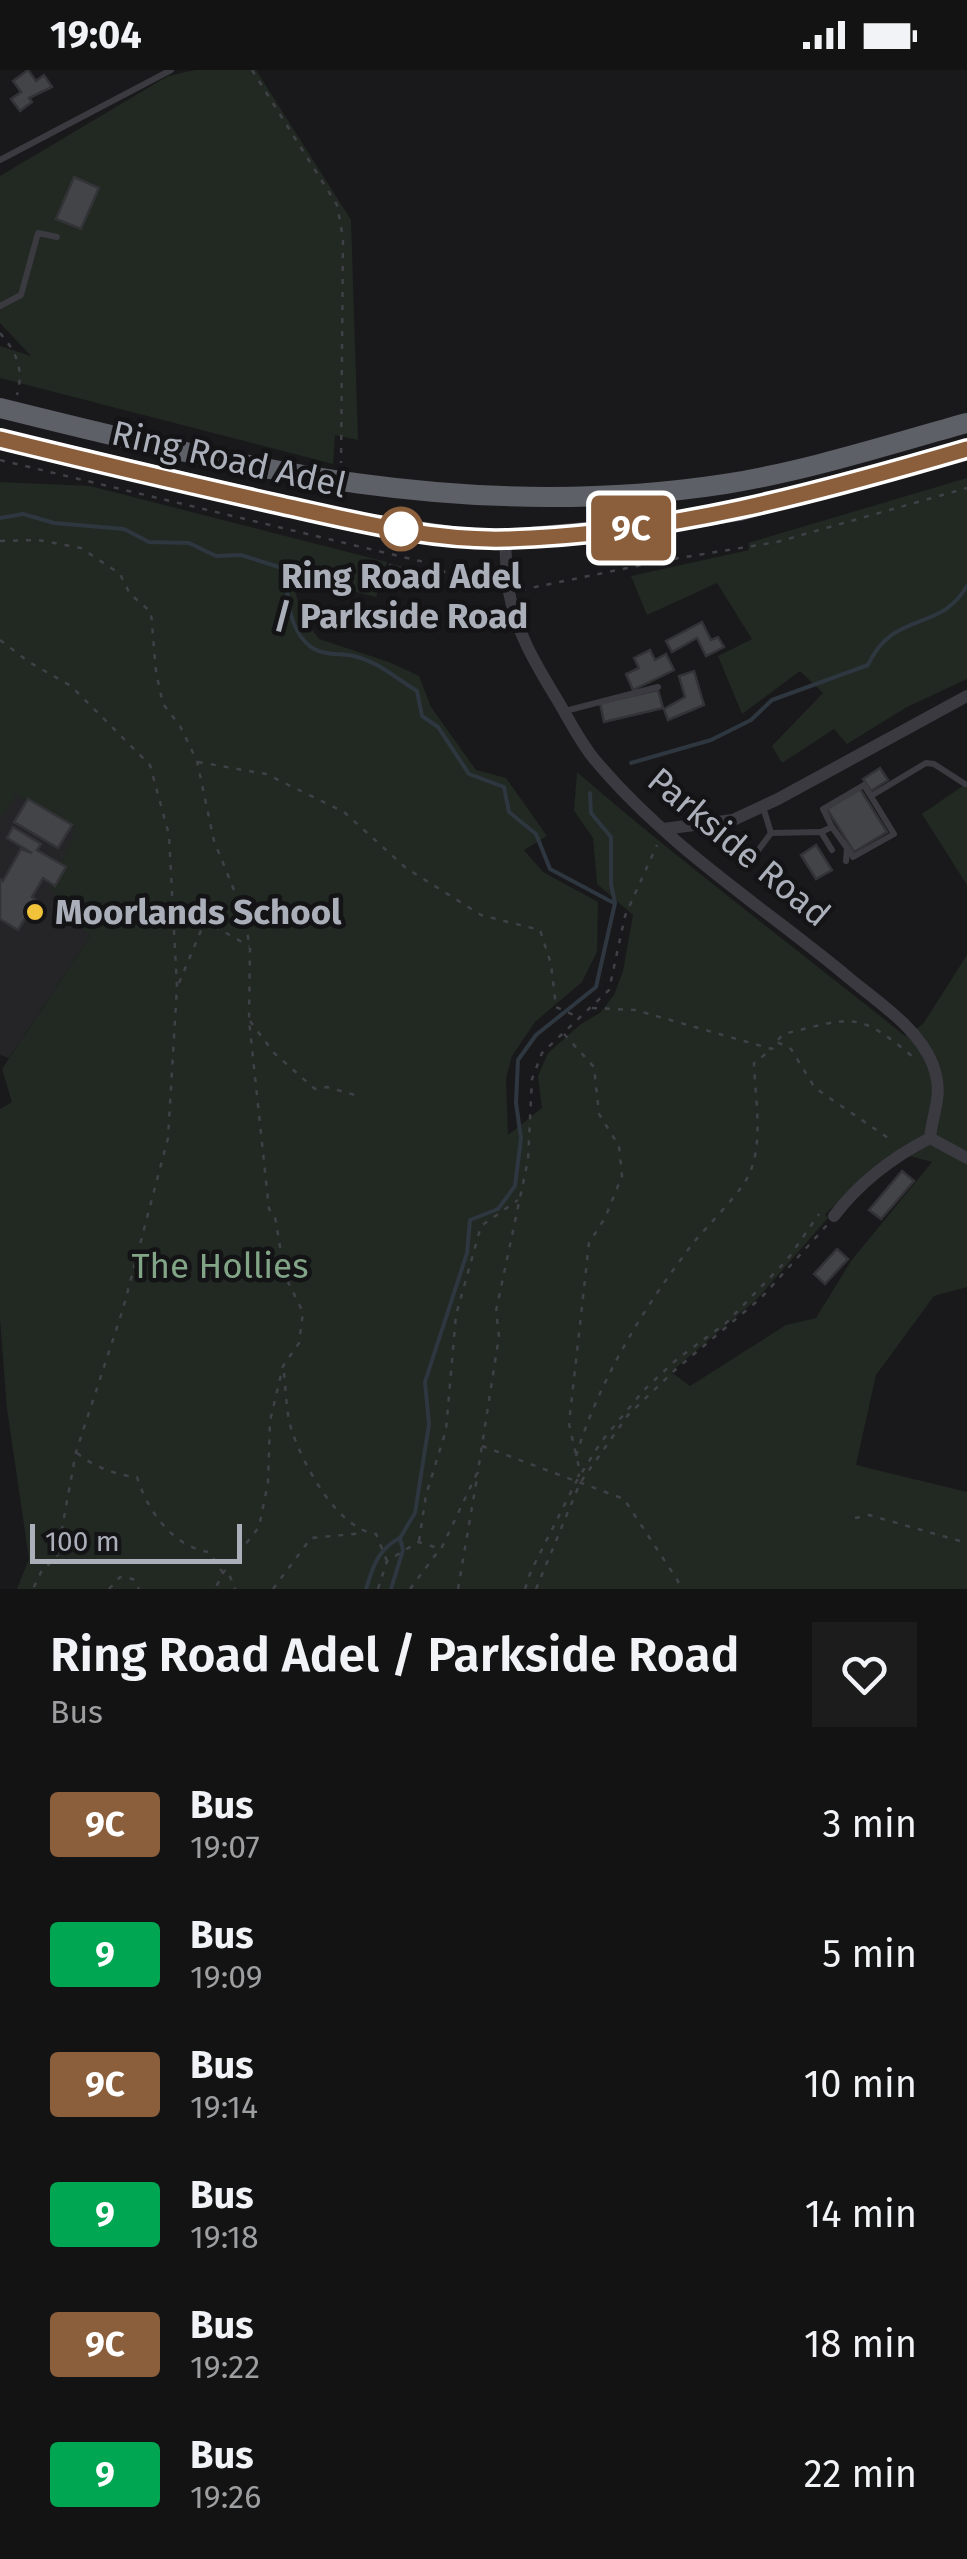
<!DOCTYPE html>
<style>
body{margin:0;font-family:"Fira Sans",sans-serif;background:#1c1c1d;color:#f1f3f6;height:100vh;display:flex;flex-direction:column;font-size:38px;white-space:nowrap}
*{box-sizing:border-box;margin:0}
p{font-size:32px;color:#9d9ea0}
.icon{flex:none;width:55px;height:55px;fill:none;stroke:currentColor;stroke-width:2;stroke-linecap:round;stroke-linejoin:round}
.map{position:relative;height:1519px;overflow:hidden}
.side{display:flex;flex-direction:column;background:#131314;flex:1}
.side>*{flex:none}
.badge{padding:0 20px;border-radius:8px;font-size:35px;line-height:65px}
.scale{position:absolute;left:30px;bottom:25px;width:212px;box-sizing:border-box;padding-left:10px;border:5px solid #abafba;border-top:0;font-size:28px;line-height:35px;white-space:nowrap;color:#abafba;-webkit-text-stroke:8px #141416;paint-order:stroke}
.map>.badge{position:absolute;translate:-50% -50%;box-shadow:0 0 0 5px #fff}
.round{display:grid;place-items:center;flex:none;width:105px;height:105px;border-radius:0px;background:#1c1c1d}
.overview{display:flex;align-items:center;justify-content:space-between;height:170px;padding:0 50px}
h1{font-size:48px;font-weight:600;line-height:75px}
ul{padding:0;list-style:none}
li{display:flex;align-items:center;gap:30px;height:130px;padding:0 50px}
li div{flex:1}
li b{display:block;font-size:38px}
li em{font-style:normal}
li .badge{min-width:110px;font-weight:700;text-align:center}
.status{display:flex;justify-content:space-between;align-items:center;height:70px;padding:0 50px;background:#131314;direction:ltr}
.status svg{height:28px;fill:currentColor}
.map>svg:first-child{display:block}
.built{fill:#252528}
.green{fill:#212922;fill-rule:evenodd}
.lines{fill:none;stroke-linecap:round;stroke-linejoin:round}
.stream{stroke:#2e363f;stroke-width:4}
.building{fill:#434448;stroke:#333337;stroke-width:2.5}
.path{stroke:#404147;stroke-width:2.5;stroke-dasharray:5 8;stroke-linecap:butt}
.service{stroke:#3a3a40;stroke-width:6}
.minor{stroke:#3a3a40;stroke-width:12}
.trunk{stroke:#5e6068;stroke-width:20}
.line-casing{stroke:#fff;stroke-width:22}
.line{stroke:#8b5e3c;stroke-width:15}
.stop-dot{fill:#fff;stroke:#8b5e3c;stroke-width:5}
.poi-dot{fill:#f2c33a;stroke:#141416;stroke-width:4}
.labels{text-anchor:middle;stroke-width:9;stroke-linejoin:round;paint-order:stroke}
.street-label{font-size:35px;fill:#abafba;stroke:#141416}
.stop-label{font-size:35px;font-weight:bold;fill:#abafba;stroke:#141416}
.poi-label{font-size:35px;font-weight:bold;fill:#abafba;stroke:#141416;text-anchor:start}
.park-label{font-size:35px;fill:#82a587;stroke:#141416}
</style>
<div class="status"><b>19:04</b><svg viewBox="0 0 49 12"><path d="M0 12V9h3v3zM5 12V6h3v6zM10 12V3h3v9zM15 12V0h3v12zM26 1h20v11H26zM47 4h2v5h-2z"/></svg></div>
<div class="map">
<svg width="967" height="1519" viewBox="0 0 967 1519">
<rect width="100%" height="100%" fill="#19191b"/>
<polygon class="built" points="15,724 76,758 90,866 9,988 0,985 0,750"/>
<g class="green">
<polygon points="195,0 256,0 351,150 358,370 335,365 333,394 0,308 0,276 31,286 0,253 0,106 168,6"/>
<polygon points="967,408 967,609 907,637 847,674 834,659 782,693 772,676 823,623 800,601 742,644 718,586 752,569 717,513 647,545 631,506 749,480 748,473"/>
<path d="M0,412L90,416L387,492L376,527L292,506L301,545L319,569L389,592L419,606L431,637L476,700L506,708L547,766L524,780L543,802L598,832L597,882L582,912L535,952L512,986L506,1008L508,1065L542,1038L538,1006L548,983L581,954L600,943L614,925L623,901L633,845L597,814L593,768L574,741L577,702C683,794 796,878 905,966L923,954L967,885V1217L934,1226L876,1305L856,1395L967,1422V1519H17L29,1489L7,1339L0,1249V1039L12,1032L2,999L90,866L51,819L76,758L16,725L0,750ZM895,1082L932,1092L851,1191L816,1248L786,1255L690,1316L671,1302L758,1228L828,1148L825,1144Z"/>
<polygon points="967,713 967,815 922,744"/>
</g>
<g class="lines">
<g class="stream">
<path d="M0,448L23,444L54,453L124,459L149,472L189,473L216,486L241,485L285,499C287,526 288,563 314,579C326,586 341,583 354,586C378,592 396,608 417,621L422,646L438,657L469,704L504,717L509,742L536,764L550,799L612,832"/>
<path d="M631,693L711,670L751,650L772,630L868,595C893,540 940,563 967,516"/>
<path d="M366,1519C373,1496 378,1479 400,1468"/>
<polyline points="391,1519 403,1480 400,1468 415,1443 429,1354 425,1312 467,1183 470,1150 498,1139 515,1116 521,1068 516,1033 518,990 536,965 596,917 615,833 611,814 611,767 591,743 590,723"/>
</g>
</g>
<g class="building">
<polygon points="28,0 36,11 44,5 52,17 29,28 32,32 20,41 11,29 21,22 13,11"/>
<polygon points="74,107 99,118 81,159 56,149"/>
<polygon points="390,495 434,507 431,518 387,505"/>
<polygon points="702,552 711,570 718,567 724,577 706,586 697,568 672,582 666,571"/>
<polygon points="650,580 655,590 666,584 674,600 633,620 626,604 639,598 634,588"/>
<polygon points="694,601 704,635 668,650 664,639 685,627 679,606"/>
<polygon points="658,620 663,638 604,652 600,633"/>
<polygon points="880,698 888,710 871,721 863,709"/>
<polygon points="860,719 887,762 854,782 827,739"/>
<polygon points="28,729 72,755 58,778 14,752"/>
<polygon points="13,757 41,774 37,780 66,797 55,816 43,808 32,827 36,830 18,860 0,849 0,809 3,811 21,779 32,783 7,768"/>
<polygon points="816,775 832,800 816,809 801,785"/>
<polygon points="902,1101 914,1111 881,1149 869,1140"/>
<polygon points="837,1179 848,1189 825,1214 814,1204"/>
</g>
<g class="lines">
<g class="path">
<polyline points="252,0 337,135 343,168 341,393"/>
<path d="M0,263C17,283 24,299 17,325"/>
<polyline points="0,390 432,494 467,516"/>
<polyline points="0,471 38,470 81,478 120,504 130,524 151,542 156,602 163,634 180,656 197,691 214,771 243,842 250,877 249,950 269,1139 275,1147 285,1206 303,1242 299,1273 283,1296 270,1351 268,1413 259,1457 223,1503 215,1519"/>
<polyline points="521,520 661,491 777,472 967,418"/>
<polyline points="0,570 29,592 71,616 150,695 169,765 177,917 168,1068 123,1239 76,1382 57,1486 41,1502 33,1519"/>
<polyline points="198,692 266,704 344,742 406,798 481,845 540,860 551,894 556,937 578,947"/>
<polyline points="179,913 205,851 249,876"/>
<polyline points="592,938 635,940 772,979 777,972 791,979 815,1018 894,1072"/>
<polyline points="250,951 274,983 315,1019 327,1017 355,1025"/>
<polyline points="564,964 594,997 599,1044 619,1076 622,1106 605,1148 589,1173 569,1354 580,1402 578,1407"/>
<path d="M778,970L783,964C852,948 856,939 913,987"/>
<path d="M284,1303C286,1320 286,1341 291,1358C302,1393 337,1459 376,1464L387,1491"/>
<polyline points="482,1376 624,1429 678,1511 679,1519"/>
<path d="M77,1383C94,1397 116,1405 137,1407C147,1440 173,1477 209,1482L223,1503L229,1504L235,1519"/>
<path d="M576,1386C600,1308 644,1237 694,1172C708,1155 745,1119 751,1100C763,1068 755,1027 754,993L772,979"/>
<polyline points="855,1448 869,1445 967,1473"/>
<polyline points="419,1471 426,1425 446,1360 456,1245 481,1156 518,1130"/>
<polyline points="109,1519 120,1507 133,1509 139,1519"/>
<polyline points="273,1519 311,1468 363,1463"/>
<polyline points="378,1519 387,1491 418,1472 441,1479 478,1401 499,1266 496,1241 528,1090 532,1009 542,983 609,920 625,846 657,775"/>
<polyline points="410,1519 439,1480"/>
<polyline points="458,1519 478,1402"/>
<polyline points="525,1519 531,1501 576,1412 601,1372 644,1320 676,1290 726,1253 787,1190 819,1144"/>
<polyline points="536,1519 580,1413 628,1345 675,1300 761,1228 827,1155"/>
</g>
<g class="service">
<polyline points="0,90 171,0"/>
<polyline points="0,236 21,225 38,163 57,167"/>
<polyline points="565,641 658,617"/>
<polyline points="871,726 926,693 934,694 965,714"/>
<polyline points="763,737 771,763 821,762 832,780"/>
<polyline points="832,757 823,739 864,715 894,764 853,787 847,778"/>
<polyline points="821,762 832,757 847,778 846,791"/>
<polyline points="754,786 771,763"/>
</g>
<g class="minor">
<path d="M505,469C506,486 506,505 509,522C516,561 535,593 555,626C568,647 579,671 595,690C666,775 759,834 843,903C873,929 918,956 933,995C944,1026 933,1039 930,1068"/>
<polyline points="663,759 733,750 778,729 967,626"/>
<polyline points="930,1068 967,1088"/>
<path d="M834,1146C859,1113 893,1087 930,1068"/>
</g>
<g class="trunk">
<path d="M0,338C245,399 470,453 725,414C807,401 887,375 967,353"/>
<polyline points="0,369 355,452 458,467 505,469 634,458 739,441 967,379"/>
</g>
</g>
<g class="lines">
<g class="line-casing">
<path id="line" d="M0,369C94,392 187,414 281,435C354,451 431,471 506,469C663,465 817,423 967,379"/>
</g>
<use href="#line" class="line"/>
</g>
<circle class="stop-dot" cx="401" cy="459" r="20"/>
<circle class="poi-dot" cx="35" cy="842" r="10"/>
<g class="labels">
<g class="street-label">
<text transform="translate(229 389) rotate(13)" y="12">Ring Road Adel</text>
<text transform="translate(739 777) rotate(40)" y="12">Parkside Road</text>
</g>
<g class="stop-label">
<text x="401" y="518">Ring Road Adel<tspan x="401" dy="40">/ Parkside Road</tspan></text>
</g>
<g class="poi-label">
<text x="55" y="854">Moorlands School</text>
</g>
<g class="park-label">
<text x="220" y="1208">The Hollies</text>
</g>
</g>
</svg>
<div class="scale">100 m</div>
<b class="badge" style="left:631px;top:458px;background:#8b5e3c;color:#fff">9C</b>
</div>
<section class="side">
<div class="overview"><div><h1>Ring Road Adel / Parkside Road</h1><p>Bus</p></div><a class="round"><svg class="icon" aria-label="heart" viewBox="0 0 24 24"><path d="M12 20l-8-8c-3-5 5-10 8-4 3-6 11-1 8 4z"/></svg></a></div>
<ul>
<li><span class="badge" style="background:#8b5e3c;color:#fff">9C</span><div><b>Bus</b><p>19:07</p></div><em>3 min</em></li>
<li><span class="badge" style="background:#00a651;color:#fff">9</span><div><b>Bus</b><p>19:09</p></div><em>5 min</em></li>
<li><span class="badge" style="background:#8b5e3c;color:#fff">9C</span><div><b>Bus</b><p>19:14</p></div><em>10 min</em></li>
<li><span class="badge" style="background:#00a651;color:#fff">9</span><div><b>Bus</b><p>19:18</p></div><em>14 min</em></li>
<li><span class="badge" style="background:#8b5e3c;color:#fff">9C</span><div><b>Bus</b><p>19:22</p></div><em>18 min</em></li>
<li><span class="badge" style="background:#00a651;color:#fff">9</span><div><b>Bus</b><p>19:26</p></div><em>22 min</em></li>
</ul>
</section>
